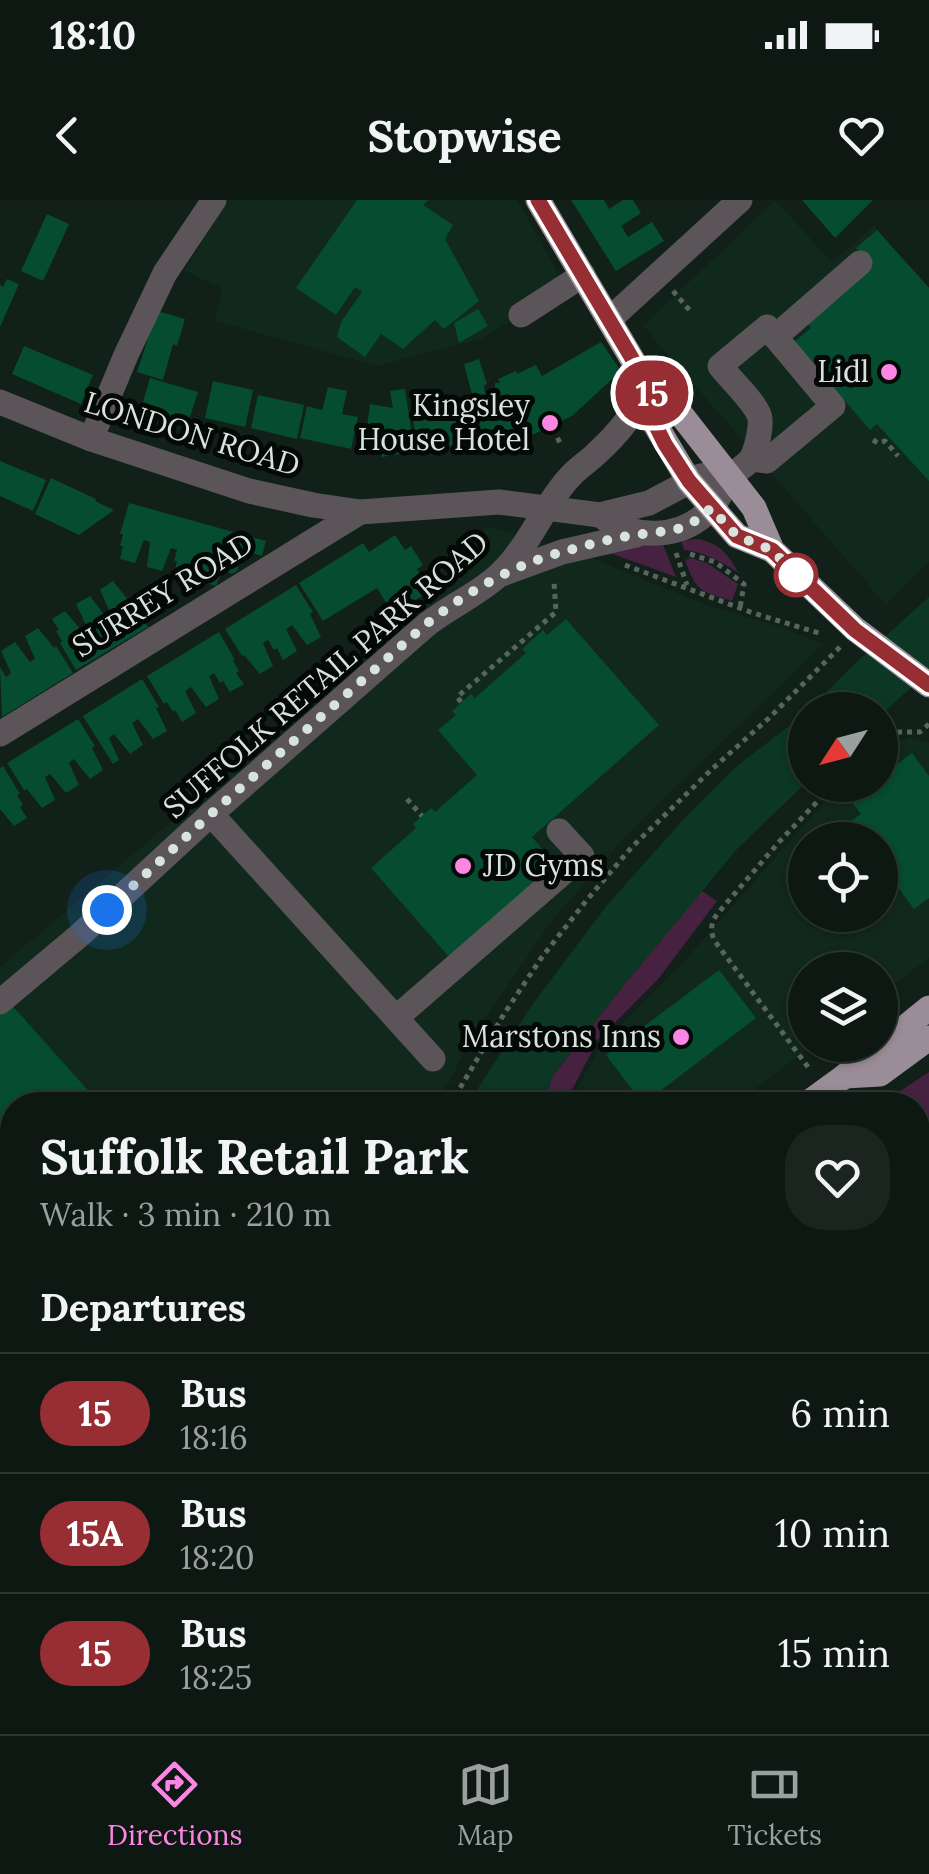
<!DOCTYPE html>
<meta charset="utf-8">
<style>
body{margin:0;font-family:Lora,serif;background:#1b2520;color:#f1f3f6;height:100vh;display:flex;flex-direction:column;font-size:38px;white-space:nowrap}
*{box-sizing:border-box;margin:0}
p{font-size:32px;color:#9aa09f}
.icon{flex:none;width:55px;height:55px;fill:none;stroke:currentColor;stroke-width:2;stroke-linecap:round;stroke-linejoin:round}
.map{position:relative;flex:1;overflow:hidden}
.details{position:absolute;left:0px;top:892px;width:930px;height:642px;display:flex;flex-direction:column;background:#0d1812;border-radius:40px 40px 0 0;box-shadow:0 2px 8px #0004,0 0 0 2px #2d3732}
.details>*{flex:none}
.badge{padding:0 20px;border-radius:32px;font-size:35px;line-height:65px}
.needle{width:65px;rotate:234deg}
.tools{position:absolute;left:788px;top:492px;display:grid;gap:20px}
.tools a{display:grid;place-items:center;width:110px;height:110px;border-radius:50%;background:#0d1812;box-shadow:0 2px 8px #0004,0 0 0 2px #2d3732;font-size:50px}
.you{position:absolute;width:50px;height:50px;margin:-25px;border:8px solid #fff;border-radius:50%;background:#1a73e8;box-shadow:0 0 0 15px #1a73e833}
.map>.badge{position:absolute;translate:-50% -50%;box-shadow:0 0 0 5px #fff}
h2{padding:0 40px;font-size:38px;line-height:90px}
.round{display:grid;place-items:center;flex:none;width:105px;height:105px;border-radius:40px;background:#1b2520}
.summary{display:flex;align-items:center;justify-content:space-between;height:170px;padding:0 40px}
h1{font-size:48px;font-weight:800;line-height:75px}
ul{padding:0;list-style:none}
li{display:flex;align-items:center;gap:30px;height:120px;padding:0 40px;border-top:2px solid #2d3732}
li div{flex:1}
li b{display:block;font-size:38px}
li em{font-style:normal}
li .badge{min-width:110px;font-weight:700;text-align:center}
.status{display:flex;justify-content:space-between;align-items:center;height:70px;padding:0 50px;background:#0d1812;direction:ltr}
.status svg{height:28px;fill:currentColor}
header{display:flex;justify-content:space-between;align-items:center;height:130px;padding:0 40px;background:#0d1812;font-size:45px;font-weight:800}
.dock{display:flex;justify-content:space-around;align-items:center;height:140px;border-top:2px solid #2d3732;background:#0d1812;font-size:28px;color:#9aa09f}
.dock a{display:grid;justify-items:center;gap:5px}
.dock .current{color:#fb86e4}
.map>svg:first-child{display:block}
.built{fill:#11281d;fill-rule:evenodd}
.green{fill:#472140}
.water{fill:#0b3724}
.building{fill:#064c31}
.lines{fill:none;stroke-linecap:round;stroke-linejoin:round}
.path{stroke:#58655e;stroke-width:5;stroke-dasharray:5 5;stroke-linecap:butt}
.minor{stroke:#5b555a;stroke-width:25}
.major{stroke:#9b8d97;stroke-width:25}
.line-casing{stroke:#fff;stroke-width:22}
.line{stroke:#962e33;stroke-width:15}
.walk{stroke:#d9e3dd;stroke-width:10;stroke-dasharray:0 18}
.poi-dot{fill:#fb86e4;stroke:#040806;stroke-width:4}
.stop-dot{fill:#fff;stroke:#962e33;stroke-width:5}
.labels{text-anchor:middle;stroke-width:10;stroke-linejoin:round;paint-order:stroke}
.poi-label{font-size:30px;fill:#d9e3dd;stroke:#040806;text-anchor:end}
.street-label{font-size:30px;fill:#d9e3dd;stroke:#040806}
</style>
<div class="status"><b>18:10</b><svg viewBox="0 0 49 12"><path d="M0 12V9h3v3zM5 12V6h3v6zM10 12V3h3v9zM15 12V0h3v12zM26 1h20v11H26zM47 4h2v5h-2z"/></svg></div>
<header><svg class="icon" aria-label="back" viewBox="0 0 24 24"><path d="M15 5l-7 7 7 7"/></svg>Stopwise<svg class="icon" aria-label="heart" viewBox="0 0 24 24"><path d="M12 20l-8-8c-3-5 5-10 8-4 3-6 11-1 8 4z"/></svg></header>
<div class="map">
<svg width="929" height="1534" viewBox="0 0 929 1534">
<rect width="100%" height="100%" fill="#112018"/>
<g class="built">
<polygon points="228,0 517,0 566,87 481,139 377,166 215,121 222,88 184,71"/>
<polygon points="775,0 832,62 874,26 929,87 929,362 886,405 643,126"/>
<polygon points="486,326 577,352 704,404 783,428 823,444 627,635 551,722 471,839 437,905 12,905 12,1497 0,1506 0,767 360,461 472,347"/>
<path d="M912,538L929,543V758L880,795V770H805V845H813L734,905H568L601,845L678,768L829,597L841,585H880V552L892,542ZM805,640H880V715H805Z"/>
<polygon points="929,1078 929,1439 918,1439 918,1084"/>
<polygon points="455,1522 721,1522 721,1523 713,1528 717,1534 449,1534"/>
</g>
<g class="green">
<path d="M700,339C723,346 726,353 739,373C721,362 705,352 684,350L681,340Z"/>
<polygon points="662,342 676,377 607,352 607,349"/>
<path d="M691,358L707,363L738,384L732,401C699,390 697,393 685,360Z"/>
<polygon points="702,691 717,701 659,778 598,840 564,905 544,905 552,877 623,786"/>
<polygon points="929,872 929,939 918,946 918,905 879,905"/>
</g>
<g class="water">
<polygon points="929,397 929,471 880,516 880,510 809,510 852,466"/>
<polygon points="805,514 805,584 738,648 623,786 552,877 544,905 469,905 470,901 461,902 475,893 532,805 607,705 684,619 738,565"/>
<polygon points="929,939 929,1038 918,1045 918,946"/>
<polygon points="285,1523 285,1522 455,1523 449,1534 280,1534"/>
</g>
<g class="building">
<polygon points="357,0 428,0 423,5 453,25 445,39 479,101 444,129 435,120 403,149 381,134 365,157 337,137 341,122 362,92 355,87 336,115 296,88"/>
<polygon points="571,0 604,0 609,9 623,0 633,0 641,13 621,26 628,37 652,22 664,41 616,71"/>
<polygon points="802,0 873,0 835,38"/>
<polygon points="47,14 69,24 43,81 21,71"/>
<polygon points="877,30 929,88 929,281 877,224 870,230 794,142 811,128 807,123 872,67 856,48"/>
<polygon points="7,79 19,84 0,127 0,85 3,87"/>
<polygon points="478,109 488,126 459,143 454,123"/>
<polygon points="157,111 185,119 177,146 173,144 163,180 137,172"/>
<polygon points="601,142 621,171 572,216 554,224 555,228 551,231 549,227 532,235 491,241 492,246 482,248 481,243 418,253 413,219 476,209 464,164 479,159 487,184 484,185 485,193 495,190 495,183 500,183 498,179 516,171 517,174 536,165 542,176"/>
<polygon points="24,146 93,175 81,204 12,174"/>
<polygon points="150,178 198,192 188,223 141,209"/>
<polygon points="213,181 253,190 245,227 205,218"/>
<polygon points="328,187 347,191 342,214 358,217 351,249 300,238 307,206 322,210"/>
<polygon points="405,189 413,241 409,242 411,252 382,257 378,228 367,226 370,204 393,208 390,191"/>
<polygon points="258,195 304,205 297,239 251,228"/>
<polygon points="0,261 46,280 33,311 0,296"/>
<polygon points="51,278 96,299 95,301 114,310 79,335 35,314"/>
<polygon points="129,303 266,341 262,356 243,350 237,371 232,374 226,372 228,364 225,363 216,386 201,382 204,357 198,355 189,378 174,374 177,361 174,361 177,350 175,349 171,348 162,371 147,367 150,342 144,340 135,363 120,359 123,346 120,346 123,334 120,334"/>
<polygon points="395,335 405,350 411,346 423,365 417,369 430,391 393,414 377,388 323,421 299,383 363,343 369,352"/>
<polygon points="113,381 129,401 131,399 148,427 76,470 60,443 62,441 56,431 59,430 52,419 65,411 81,430 83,428 87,427 76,404 90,396 105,416 110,412 100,390"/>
<polygon points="296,385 313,412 310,414 321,437 307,445 292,425 286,429 297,451 283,460 277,448 274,450 268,440 263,443 273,466 260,474 244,455 242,456 225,429"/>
<polygon points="566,419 659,525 532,637 555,664 449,757 371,668 416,628 413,624 431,608 435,612 477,575 438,530 456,515 452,511 471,494 475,498 526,453 522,449 543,430 547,435"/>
<polygon points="38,428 54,448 56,446 73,473 2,517 0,467 6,477 11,473 1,451 15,442 30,462 35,459 25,436"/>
<polygon points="219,432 235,460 233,461 239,471 236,473 244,484 230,492 223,481 220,483 214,473 209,476 219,499 206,507 191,487 185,491 196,513 182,522 175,510 173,512 167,502 164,504 147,476"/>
<polygon points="142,479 159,507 156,508 167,531 153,539 138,519 132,523 143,545 130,554 114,534 109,538 119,560 113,564 83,516"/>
<polygon points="78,519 95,546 92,548 103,570 90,579 74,559 71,561 69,563 79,585 66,593 50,574 45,577 55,600 42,608 27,589 24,590 7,563"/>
<polygon points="912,553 929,576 929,698 914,709 880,663 880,646 882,644 880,640 876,636 867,640 852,620 861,614 851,601 873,585 880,585 880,580 885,576 884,574"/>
<polygon points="3,566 20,594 17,595 23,605 20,607 27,618 14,626 0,609 0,568"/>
<polygon points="719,770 756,818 643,904 606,855"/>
<polygon points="9,802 101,905 12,905 12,1187 0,1172 0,810"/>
<polygon points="12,1262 12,1332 0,1316 0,1272"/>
<polygon points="147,1522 224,1522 218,1534 142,1534"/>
</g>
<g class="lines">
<g class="path">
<polyline points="673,91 691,112"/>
<polyline points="553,229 561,245"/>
<polyline points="873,240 878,243 885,241 898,256"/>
<polyline points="676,353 687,385"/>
<polyline points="690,354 715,362 744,384 740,408"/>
<polyline points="625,365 753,413 822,434"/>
<polyline points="461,502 457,497 556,412 554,382"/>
<polyline points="880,543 899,532 920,532 929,524"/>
<polyline points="407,599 422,616"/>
<path d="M808,867L714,740C710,729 711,722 718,713L779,642L833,585"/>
<polyline points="450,905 504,814 542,757 586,701 631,648 711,570 769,518 840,447"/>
<polyline points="33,1522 42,1534"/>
<polyline points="228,1534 233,1522"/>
<polyline points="259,1534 265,1522"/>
</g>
<g class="minor">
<polyline points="521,115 583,75"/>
<polyline points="610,119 740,0"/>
<polyline points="775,137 860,63"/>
<polyline points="0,202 91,239 249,291 313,305 360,312 499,302 600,315 649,303 700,276 713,274 730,277"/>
<polyline points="91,239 126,155 165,73 214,0"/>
<path d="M600,315C633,340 683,341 712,307C720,297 725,284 733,275C738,269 747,265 751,259C756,251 763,224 759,215C753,200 731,180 720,166L767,127L833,206L767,261L751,259"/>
<polyline points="502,374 562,352 636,335"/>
<polyline points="0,534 360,312"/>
<polyline points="211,614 433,859"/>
<path d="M0,802L81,734L211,614L425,426C448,407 481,393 501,373C530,345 542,308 568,279C576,269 588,262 597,253C619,233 635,213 648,186"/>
<polyline points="396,818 582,656 559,631"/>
<polyline points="918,1466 929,1464"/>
<polyline points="890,1522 896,1534"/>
<polyline points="78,1534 89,1522"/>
<polyline points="758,1534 790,1522"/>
</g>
<g class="major">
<polyline points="538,0 648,186 652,192 672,203 754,308 772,350 855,429 929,485"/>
<polyline points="652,192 655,224 689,281 737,336 772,350"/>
<polyline points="845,876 880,874 929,838"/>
<polyline points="805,905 845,876 929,808"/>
<polyline points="0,1506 12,1497"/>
</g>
</g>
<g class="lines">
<g class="line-casing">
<polyline id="line" points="538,0 652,192 655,224 665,244 689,281 737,336 772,350 855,430 929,485"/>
</g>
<use href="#line" class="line"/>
<path class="walk" d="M107,710L211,614L424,426C466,392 515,364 566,351C591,344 617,337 642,334C673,330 686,332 711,308L737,336L772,350L796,375"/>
</g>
<g class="poi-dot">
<circle cx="889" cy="172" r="10"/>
<circle cx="550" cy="223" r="10"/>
<circle cx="463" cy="666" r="10"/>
<circle cx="681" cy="837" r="10"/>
</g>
<circle class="stop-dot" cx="796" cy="375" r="20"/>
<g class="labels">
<g class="poi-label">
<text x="869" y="182">Lidl</text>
<text x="530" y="216">Kingsley<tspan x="530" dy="34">House Hotel</tspan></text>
<text x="483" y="676" text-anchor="start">JD Gyms</text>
<text x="661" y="847">Marstons Inns</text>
</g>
<g class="street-label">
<text transform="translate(192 234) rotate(17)" y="10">LONDON ROAD</text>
<text transform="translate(163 395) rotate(-32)" y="10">SURREY ROAD</text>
<text transform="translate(326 475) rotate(-41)" y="10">SUFFOLK RETAIL PARK ROAD</text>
</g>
</g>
</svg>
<div class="tools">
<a><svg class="needle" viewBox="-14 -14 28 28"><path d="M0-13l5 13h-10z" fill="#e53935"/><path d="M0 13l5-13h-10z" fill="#9aa09f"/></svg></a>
<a><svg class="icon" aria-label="locate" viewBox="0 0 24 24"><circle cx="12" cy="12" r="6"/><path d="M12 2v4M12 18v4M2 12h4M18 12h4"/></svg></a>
<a><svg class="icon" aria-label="layers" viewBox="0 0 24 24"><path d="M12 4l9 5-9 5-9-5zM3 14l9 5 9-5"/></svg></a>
</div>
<div class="you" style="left:107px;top:710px"></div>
<b class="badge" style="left:652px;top:193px;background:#962e33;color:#fff">15</b>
<section class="details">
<div class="summary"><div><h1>Suffolk Retail Park</h1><p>Walk · 3 min · 210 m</p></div><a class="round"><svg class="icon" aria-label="heart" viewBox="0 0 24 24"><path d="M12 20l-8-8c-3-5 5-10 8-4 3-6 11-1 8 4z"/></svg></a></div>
<h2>Departures</h2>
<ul>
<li><span class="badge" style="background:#962e33;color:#fff">15</span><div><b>Bus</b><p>18:16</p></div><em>6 min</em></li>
<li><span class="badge" style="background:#962e33;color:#fff">15A</span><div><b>Bus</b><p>18:20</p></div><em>10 min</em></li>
<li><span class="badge" style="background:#962e33;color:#fff">15</span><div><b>Bus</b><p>18:25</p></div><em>15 min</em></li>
</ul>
</section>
</div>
<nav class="dock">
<a class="current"><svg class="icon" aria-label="directions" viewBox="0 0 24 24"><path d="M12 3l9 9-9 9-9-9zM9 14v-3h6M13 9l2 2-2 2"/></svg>Directions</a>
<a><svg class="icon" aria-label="map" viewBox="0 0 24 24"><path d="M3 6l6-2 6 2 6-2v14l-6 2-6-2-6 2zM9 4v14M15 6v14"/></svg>Map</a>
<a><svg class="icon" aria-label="tickets" viewBox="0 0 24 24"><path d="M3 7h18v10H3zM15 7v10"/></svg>Tickets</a>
</nav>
